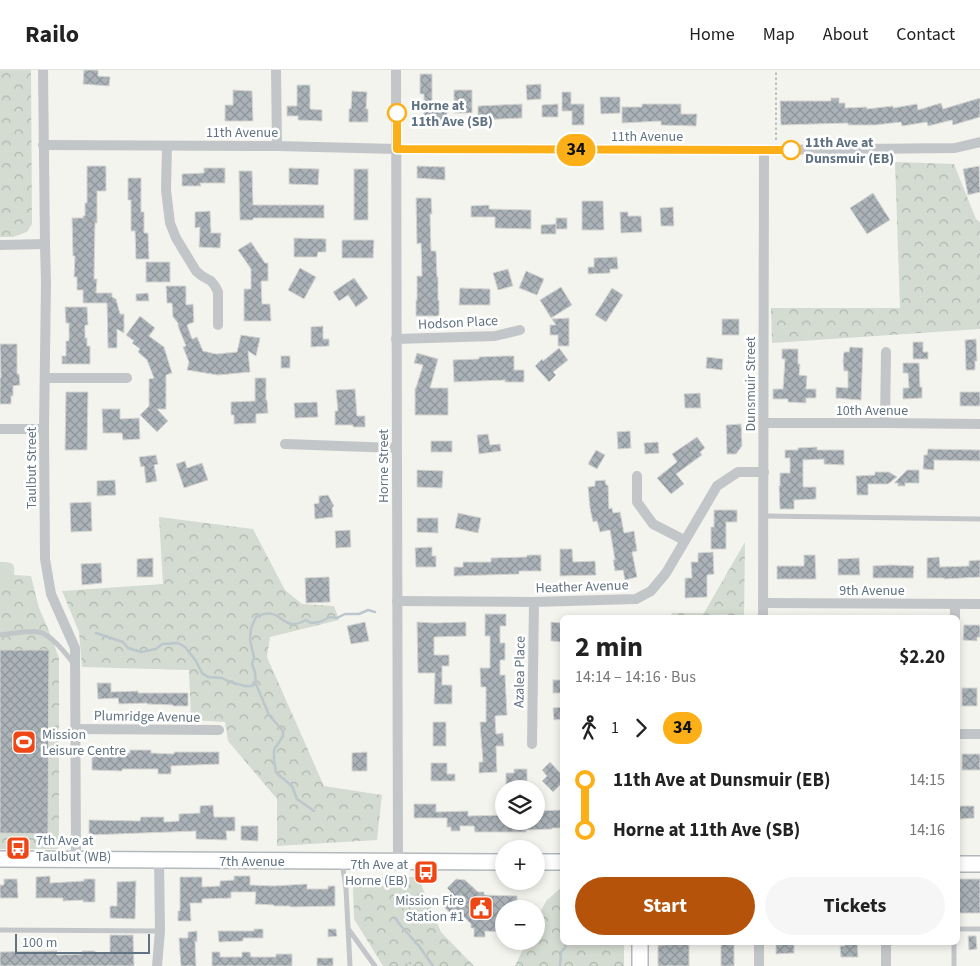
<!DOCTYPE html>
<meta charset="utf-8">
<style>
body{margin:0;font-family:"Source Sans 3",sans-serif;background:#f6f6f6;color:#222;height:100vh;display:flex;flex-direction:column;font-size:19px;white-space:nowrap}
*{box-sizing:border-box;margin:0}
p{font-size:16px;color:#767676}
.icon{flex:none;width:28px;height:28px;fill:none;stroke:currentColor;stroke-width:2;stroke-linecap:round;stroke-linejoin:round}
.map{position:relative;flex:1;overflow:hidden}
.sheet{position:absolute;left:560px;top:545px;width:400px;height:330px;display:flex;flex-direction:column;background:#fff;border-radius:8px;box-shadow:0 2px 8px #0003}
.sheet>*{flex:none}
.badge{padding:0 10px;border-radius:16px;font-size:18px;line-height:32px}
.buttons{position:absolute;left:495px;top:710px;display:grid;gap:10px}
.buttons a{display:grid;place-items:center;width:50px;height:50px;border-radius:50%;background:#fff;box-shadow:0 2px 8px #0003;font-size:25px}
.scale{position:absolute;left:15px;bottom:12px;width:135px;box-sizing:border-box;padding-left:5px;border:2px solid #617382;border-top:0;font-size:14px;line-height:18px;white-space:nowrap;color:#617382;-webkit-text-stroke:4px #fff;paint-order:stroke}
.map>.badge{position:absolute;translate:-50% -50%;box-shadow:0 0 0 2px #fff}
.legs{display:flex;align-items:center;gap:8px;height:55px;padding:0 15px;font-size:16px}
.legs p{margin-inline-start:auto}
.overview{display:flex;align-items:center;justify-content:space-between;height:85px;padding:0 15px}
h1{font-size:28px;font-weight:700;line-height:38px}
.action{display:flex;gap:10px;margin-top:auto;padding:10px 15px}
.action a{flex:1;height:58px;border-radius:30px;background:#b45309;color:#fff;font-size:20px;font-weight:700;line-height:58px;text-align:center}
.action a+a{background:#f6f6f6;color:#222}
ul{padding:0 15px;list-style:none}
li{display:flex;align-items:center;gap:18px;height:50px;font-size:19px}
li i{display:grid;place-items:center;width:8px;height:100%;margin:0 6px;background:currentColor}
li i::after{content:'';width:12px;height:12px;margin:-6px;border:4px solid;border-radius:50%;background:#fff}
li p{margin-inline-start:auto}
li:first-child i{background:linear-gradient(#0000 50%,currentColor 0)}
li:last-child i{background:linear-gradient(currentColor 50%,#0000 0)}
header{display:flex;align-items:center;gap:30px;box-sizing:border-box;height:70px;padding:0 25px;background:#fff;border-bottom:1px solid #e0e0e0}
header strong{font-size:24px}
nav{display:flex;gap:28px;margin-inline-start:auto;font-size:18px}
.map>svg:first-child{display:block}
.forest{fill:url(#forest-crowns)}
.garden{fill:#d4dbd0}
.lines{fill:none;stroke-linecap:round;stroke-linejoin:round}
.stream{stroke:#bbc7cc;stroke-width:2.5}
.building{fill:url(#building-cross-hatch);stroke:#d5d5d2}
.secondary-casing{stroke:#b2b8bc;stroke-width:18}
.path{stroke:#bcbec0;stroke-width:2;stroke-dasharray:2.5 2.5;stroke-linecap:butt}
.lane{stroke:#c3c6c9;stroke-width:5}
.street{stroke:#c3c6c9;stroke-width:10}
.secondary{stroke:#fff;stroke-width:15}
.line-1-casing{stroke:#fff;stroke-width:11}
.line-1{stroke:#fcaf17;stroke-width:8}
.stop-1-dot{fill:#fff;stroke:#fcaf17;stroke-width:2.5}
.labels{text-anchor:middle;stroke-width:5;stroke-linejoin:round;paint-order:stroke}
.stop-label{font-size:14px;font-weight:bold;fill:#617382;stroke:#fff;text-anchor:start}
.street-label{font-size:14px;fill:#617382;stroke:#fff}
.poi-label{font-size:14px;fill:#617382;stroke:#fff;text-anchor:start}
</style>
<header>
<strong>Railo</strong>
<nav><a>Home</a><a>Map</a><a>About</a><a>Contact</a></nav>
</header>
<div class="map">
<svg width="980" height="896" viewBox="0 0 980 896">
<defs>
<pattern id="forest-crowns" width="20" height="18" patternUnits="userSpaceOnUse" patternTransform="scale(1.25)"><rect width="20" height="18" fill="#d4dbd0"/><path d="M2 6a3 3 0 1 1 6 0M12 15a3 3 0 1 1 6 0" fill="none" stroke="#afb6ae"/></pattern>
<pattern id="building-cross-hatch" width="8" height="8" patternUnits="userSpaceOnUse" patternTransform="scale(1.25)"><rect width="8" height="8" fill="#abb3b8"/><path d="M0 0l8 8M0 8l8-8" fill="none" stroke="#8f969b"/></pattern>
</defs>
<rect width="100%" height="100%" fill="#f4f4ef"/>
<g class="forest">
<polygon points="0,0 31,0 32,154 27,162 13,167 0,167"/>
<polygon points="895,92 954,94 976,149 980,152 980,259 772,273 771,238 900,238"/>
<polygon points="159,447 253,459 285,520 302,534 334,536 339,550 270,567 267,587 324,716 382,725 377,770 277,776 277,729 228,671 225,652 191,650 189,600 82,597 79,562 62,521 163,514"/>
<polygon points="745,472 744,547 670,547 672,543 704,543"/>
<polygon points="0,504 31,506 39,538 49,561 59,588 59,779 0,779"/>
<polygon points="368,807 418,807 441,862 474,896 383,896 354,849 353,817"/>
<polygon points="562,817 562,872 624,873 624,896 515,896 527,871 536,871 536,851 546,831"/>
</g>
<path class="garden" d="M0,492C15,492 15,494 14,508L10,513L3,514L4,517H0Z"/>
<g class="lines">
<g class="stream">
<polyline points="96,563 123,572 128,578 141,582 156,579 162,574 178,573 185,577 196,591 202,603 208,607 222,608 230,612 245,616 251,616 256,614 269,645 283,661 283,666 274,680 274,690 276,702 281,707 292,716 297,729 314,741"/>
<path d="M256,613L255,602L252,594L254,587L250,570L251,558L256,547C279,536 280,555 294,554C298,554 302,552 306,550L311,553L320,552L330,547L337,548L345,544H359L368,540L375,542"/>
<polyline points="395,848 401,856 419,876 433,896"/>
<polyline points="560,896 561,882 565,878 566,872"/>
</g>
</g>
<g class="building">
<polygon points="84,0 98,0 98,6 110,7 109,16 83,14"/>
<polygon points="420,4 432,4 432,35 435,35 435,41 447,41 447,53 424,53 424,24 420,24"/>
<polygon points="541,14 541,29 527,30 526,15"/>
<polygon points="297,15 310,15 310,39 322,40 322,51 298,50 298,46 287,46 287,36 297,36"/>
<polygon points="233,20 252,21 253,51 225,51 225,35 233,35"/>
<rect x="454" y="20" width="18" height="23"/>
<polygon points="352,21 367,22 366,39 368,39 368,52 349,52 349,39 351,39"/>
<polygon points="562,22 571,22 571,34 584,34 584,55 572,55 572,41 562,41"/>
<polygon points="600,27 620,27 620,43 601,44"/>
<polygon points="831,28 839,28 839,33 845,33 845,38 867,37 867,39 893,36 893,38 917,34 918,40 941,33 943,39 980,28 980,47 953,55 952,50 928,56 927,52 902,56 901,52 875,55 848,55 848,53 781,55 780,31 831,31"/>
<polygon points="522,34 522,48 478,50 478,36"/>
<polygon points="558,34 558,47 542,47 542,35"/>
<polygon points="642,34 681,34 681,44 697,44 696,56 661,55 661,51 622,53 622,37 642,37"/>
<polygon points="87,96 106,96 106,121 97,121 97,153 95,153 94,209 97,209 96,223 112,223 112,227 116,229 120,244 124,244 124,263 117,259 117,278 108,278 107,233 83,233 83,220 77,220 77,207 74,207 75,186 73,186 72,148 83,148 83,146 85,146 85,133 87,133"/>
<polygon points="417,96 445,97 445,110 417,108"/>
<polygon points="979,96 980,122 968,125 963,99"/>
<polygon points="204,98 225,98 225,113 200,113 201,116 182,116 182,104 204,103"/>
<polygon points="289,98 319,99 318,115 289,114"/>
<rect x="354" y="99" width="14" height="51"/>
<polygon points="239,101 252,101 253,135 324,135 324,148 253,148 253,150 240,150"/>
<polygon points="128,108 141,108 141,142 144,142 144,163 148,163 149,189 136,189 135,161 131,161 131,130 128,130"/>
<polygon points="873,123 890,150 867,164 850,138"/>
<polygon points="416,128 431,128 432,144 430,144 431,181 436,181 437,207 438,207 438,230 439,230 439,246 416,246 416,230 417,230 417,206 422,206 421,173 417,174"/>
<polygon points="582,131 603,131 604,160 582,160"/>
<polygon points="489,135 489,139 531,140 531,159 495,158 495,147 471,147 471,136"/>
<polygon points="673,137 674,156 661,156 660,138"/>
<polygon points="210,141 211,163 221,163 220,178 199,177 200,157 195,158 195,142"/>
<polygon points="620,142 628,142 628,146 641,146 642,162 621,163"/>
<rect x="556" y="148" width="11" height="11"/>
<polygon points="556,154 556,164 541,164 541,155"/>
<polygon points="294,168 326,169 326,182 318,182 317,187 294,187"/>
<polygon points="342,170 374,170 373,188 342,188"/>
<polygon points="251,172 265,193 268,193 268,211 261,211 262,234 270,234 271,251 244,251 244,219 251,219 251,199 238,180"/>
<polygon points="617,187 618,199 610,199 610,203 588,204 588,197 594,197 594,188"/>
<rect x="146" y="192" width="24" height="20"/>
<polygon points="300,198 316,207 304,229 288,220"/>
<polygon points="508,199 513,216 498,220 493,203"/>
<polygon points="526,201 544,209 537,225 519,218"/>
<polygon points="354,208 368,228 356,237 348,225 339,231 333,222"/>
<polygon points="166,216 186,216 186,235 193,234 194,252 187,255 192,269 197,267 203,281 216,284 237,282 241,265 260,268 256,286 248,281 250,302 218,305 187,300 189,292 183,277 186,276 178,256 178,253 173,247 172,233 167,233"/>
<polygon points="561,217 572,235 551,248 540,230"/>
<polygon points="460,218 490,219 490,235 459,235"/>
<polygon points="612,218 623,225 606,252 595,245"/>
<polygon points="148,223 149,231 136,231 136,224"/>
<polygon points="65,237 87,237 88,255 85,255 85,268 87,268 87,276 90,276 90,294 62,294 62,286 66,286 66,271 69,271 69,253 66,253"/>
<polygon points="140,246 155,258 149,266 164,277 172,303 166,305 166,339 157,339 168,351 157,362 140,345 149,336 149,309 154,308 147,290 138,282 140,279 132,273 134,271 126,265"/>
<polygon points="569,248 569,276 558,276 558,265 550,265 550,255 556,255 552,249"/>
<rect x="722" y="249" width="17" height="16"/>
<polygon points="323,256 323,269 329,269 329,276 311,277 311,257"/>
<polygon points="976,269 977,291 975,291 975,300 966,300 965,270"/>
<polygon points="913,272 923,272 923,282 928,282 928,289 913,289"/>
<polygon points="0,274 17,274 17,304 19,304 20,315 13,316 13,326 11,326 11,334 0,334 0,308 1,308"/>
<polygon points="850,277 863,278 861,330 836,328 836,317 848,318 848,301 844,301 843,291 844,282 849,282"/>
<polygon points="559,278 568,290 553,302 556,305 549,312 535,296 542,289 543,291"/>
<polygon points="782,279 798,279 798,294 800,294 799,305 807,306 806,319 816,319 816,328 806,328 806,333 788,332 788,329 773,329 773,319 783,319 785,289 782,289"/>
<polygon points="417,283 438,289 430,318 448,318 448,345 415,345 415,318 416,318 423,295 414,293"/>
<rect x="281" y="286" width="9" height="12"/>
<polygon points="504,286 514,286 514,300 524,300 524,312 505,312 505,310 454,312 453,290 479,289 479,287"/>
<polygon points="707,287 723,289 722,300 706,298"/>
<polygon points="903,293 919,293 920,317 922,317 922,328 903,329 903,318 909,318 908,303 903,303"/>
<polygon points="255,308 266,308 266,330 267,330 268,343 256,344 256,353 234,354 234,345 231,345 231,332 255,331"/>
<polygon points="355,319 357,346 365,346 365,357 353,357 353,355 335,355 335,341 338,341 336,320"/>
<polygon points="66,322 88,322 87,380 65,380"/>
<rect x="960" y="322" width="20" height="14"/>
<polygon points="700,323 701,338 685,338 684,324"/>
<polygon points="317,332 318,347 295,348 294,333"/>
<polygon points="102,339 120,339 120,349 139,348 140,369 123,370 122,363 103,363"/>
<polygon points="741,354 742,376 736,384 727,384 726,355"/>
<polygon points="630,361 631,378 618,379 617,362"/>
<polygon points="488,364 490,375 500,374 501,381 479,384 477,365"/>
<polygon points="697,367 705,378 700,382 702,385 676,404 684,414 671,424 657,408 677,392 672,384"/>
<rect x="431" y="371" width="21" height="11"/>
<polygon points="658,372 659,383 645,384 644,373"/>
<polygon points="817,377 817,380 844,380 844,395 824,394 824,389 803,390 803,417 816,417 816,429 794,430 794,439 780,439 779,416 780,416 780,403 790,403 790,388 785,388 785,380 798,380 798,378"/>
<polygon points="928,379 980,380 980,391 934,390 934,400 923,399 924,385 927,385"/>
<polygon points="596,380 605,385 597,399 588,394"/>
<polygon points="156,385 158,394 154,395 157,411 146,413 144,396 141,397 139,387"/>
<polygon points="185,391 187,398 202,393 208,410 184,418 176,394"/>
<polygon points="417,400 443,401 442,418 417,417"/>
<polygon points="907,400 919,400 919,413 905,413 905,416 898,416 898,413 894,413"/>
<polygon points="875,402 889,402 897,407 888,414 868,414 868,425 857,425 856,406 875,405"/>
<polygon points="115,410 116,425 97,426 97,411"/>
<polygon points="605,410 606,415 608,415 609,439 612,438 613,443 620,442 624,463 634,461 637,481 632,482 637,507 625,510 623,500 615,501 613,490 615,490 610,460 600,462 597,451 593,452 590,438 588,417 595,416 595,411"/>
<polygon points="328,425 334,436 332,438 333,447 315,449 314,434 319,433 319,426"/>
<polygon points="91,432 92,461 71,462 70,433"/>
<polygon points="714,440 737,440 737,452 726,452 726,479 711,479 711,457 714,457"/>
<polygon points="458,443 481,448 478,463 455,458"/>
<polygon points="417,448 438,448 438,463 417,462"/>
<polygon points="350,460 351,477 336,478 335,461"/>
<polygon points="432,477 432,486 436,486 436,497 416,497 415,478"/>
<polygon points="560,479 572,479 573,492 595,491 596,505 560,506"/>
<polygon points="713,482 714,504 707,505 707,527 685,528 685,508 692,508 691,492 698,492 698,483"/>
<polygon points="527,485 541,485 541,501 519,501 519,504 454,506 454,497 463,497 463,492 491,492 491,488 527,487"/>
<polygon points="804,485 815,485 816,509 777,509 777,496 804,496"/>
<polygon points="939,487 940,497 969,496 969,491 980,490 980,507 944,509 944,508 927,508 927,488"/>
<polygon points="153,488 153,507 137,507 137,489"/>
<polygon points="859,488 860,505 838,505 838,489"/>
<polygon points="101,493 102,513 82,515 81,494"/>
<polygon points="891,495 914,496 913,508 873,508 873,496"/>
<polygon points="329,507 330,532 306,533 305,508"/>
<polygon points="485,544 506,544 506,556 500,556 500,573 505,573 505,590 500,590 500,605 505,605 507,645 495,646 496,664 503,663 504,676 496,676 497,702 479,703 479,692 483,692 480,652 486,652 486,617 481,617 480,598 490,598 490,566 485,566"/>
<polygon points="365,552 369,571 351,574 347,556"/>
<polygon points="417,552 434,553 466,552 466,566 434,567 434,585 449,585 449,596 442,596 442,615 452,615 452,634 434,634 435,603 418,603"/>
<polygon points="551,552 562,553 562,572 551,571"/>
<polygon points="964,555 980,555 980,567 977,567 977,571 963,570"/>
<polygon points="0,580 49,580 48,764 0,763"/>
<rect x="553" y="610" width="9" height="13"/>
<polygon points="97,613 111,613 111,622 138,621 138,623 188,623 188,636 173,636 173,635 147,634 147,633 119,634 118,628 98,629"/>
<rect x="962" y="618" width="15" height="18"/>
<polygon points="562,637 562,649 554,650 553,638"/>
<rect x="433" y="652" width="13" height="24"/>
<polygon points="130,680 151,680 151,683 174,684 174,682 219,682 219,694 171,696 171,704 158,704 158,699 122,699 122,701 92,700 92,685 110,685 110,683 130,683"/>
<polygon points="367,682 367,701 352,701 352,683"/>
<rect x="962" y="684" width="18" height="16"/>
<polygon points="550,692 562,705 562,713 553,722 542,711 547,706 542,700"/>
<polygon points="431,693 447,693 447,704 455,704 455,711 431,711"/>
<polygon points="514,699 527,699 527,719 506,719 506,703 514,703"/>
<polygon points="414,734 436,734 436,742 468,741 468,746 504,745 504,751 536,751 536,741 562,740 562,758 552,758 552,759 526,760 526,762 475,762 474,756 460,756 460,761 451,761 451,757 447,757 447,748 414,748"/>
<polygon points="213,735 214,747 235,747 235,761 226,761 227,770 196,769 196,761 89,765 89,750 140,751 141,747 164,747 164,752 179,751 179,744 200,743 200,736"/>
<polygon points="959,736 974,736 974,748 960,749"/>
<polygon points="241,756 258,756 258,771 241,770"/>
<polygon points="50,806 50,813 84,811 84,809 95,809 95,832 83,832 83,830 63,831 63,828 36,828 36,807"/>
<polygon points="234,806 250,806 250,815 274,816 307,814 307,819 328,819 328,816 335,816 335,836 290,837 290,836 274,836 274,835 255,834 256,822 231,822 231,828 202,829 202,833 190,833 191,851 178,851 178,841 180,841 180,807 202,807 202,817 220,816 220,811 234,810"/>
<polygon points="4,809 17,809 18,828 0,828 0,815 4,815"/>
<polygon points="456,809 465,810 478,822 484,822 484,825 517,826 517,839 504,839 504,862 485,861 485,867 474,867 474,858 471,858 471,854 461,844 456,848 444,837 451,831 446,826 451,822 447,818"/>
<rect x="958" y="809" width="22" height="34"/>
<polygon points="136,811 135,849 110,848 110,836 117,836 117,812"/>
<polygon points="254,859 263,859 263,868 243,868 243,871 219,872 218,861 254,861"/>
<polygon points="328,859 336,859 337,866 328,867"/>
<polygon points="197,861 197,872 195,871 196,896 181,896 179,868 188,868 188,862"/>
<polygon points="110,865 133,865 134,896 0,896 0,882 57,881 57,885 82,884 82,881 95,881 95,883 110,883"/>
<polygon points="968,866 976,866 977,879 969,880"/>
<polygon points="666,872 689,872 689,896 658,896 658,875 666,875"/>
<rect x="721" y="872" width="13" height="24"/>
<polygon points="776,872 794,872 794,883 776,884"/>
<polygon points="844,872 857,872 858,887 841,887 840,876 845,876"/>
<polygon points="212,882 220,882 220,887 242,887 242,882 250,882 251,887 276,887 276,884 292,884 292,896 212,896"/>
<rect x="317" y="888" width="16" height="8"/>
</g>
<g class="lines">
<g class="secondary-casing">
<g id="secondary">
<polyline points="0,789 504,792"/>
<polyline points="536,792 562,792"/>
<polyline points="958,794 980,794"/>
<polyline points="640,872 640,896"/>
</g>
</g>
<g class="path">
<polyline points="776,70 776,0"/>
<polyline points="406,896 407,893 410,893 414,896"/>
</g>
<g class="lane">
<polyline points="764,446 980,449"/>
<path d="M0,565C10,564 30,560 39,562C52,565 66,584 74,594"/>
<polyline points="342,792 346,819 350,896"/>
<polyline points="958,859 980,859"/>
<polyline points="0,860 159,861"/>
<polyline points="349,860 375,896"/>
<polyline points="954,896 954,872"/>
</g>
<g class="street">
<polyline points="43,0 45,174 46,213 44,359 45,489 51,524 75,578 76,790"/>
<polyline points="276,0 277,76"/>
<polyline points="396,0 398,792"/>
<polyline points="43,75 277,76 397,79 764,80 955,78 980,72"/>
<polyline points="167,76 166,120 170,153 176,168 196,201 202,206 211,211 215,216 218,222 218,255"/>
<polyline points="0,175 45,174"/>
<polyline points="396,269 495,266 520,260"/>
<polyline points="45,308 127,308"/>
<polyline points="764,353 885,353 980,354"/>
<polyline points="885,353 886,282"/>
<polyline points="0,359 44,359"/>
<polyline points="285,374 396,378"/>
<polyline points="637,406 637,432 653,454 684,470"/>
<polyline points="397,531 534,532 636,529 651,521 666,503 717,416 738,402 764,402"/>
<polyline points="763,533 980,534"/>
<polyline points="763,548 764,80"/>
<polyline points="955,548 955,534"/>
<polyline points="75,659 219,660"/>
<polyline points="958,664 980,664"/>
<polyline points="532,674 534,532"/>
<polyline points="157,896 160,861 159,790"/>
<polyline points="759,896 759,872"/>
<polyline points="886,896 886,872"/>
</g>
<use href="#secondary" class="secondary"/>
</g>
<g class="lines">
<g class="line-1-casing">
<polyline id="line-1" points="397,43 397,79 791,80"/>
</g>
<use href="#line-1" class="line-1"/>
</g>
<defs>
<g id="stadium-square" transform="scale(1.25)"><rect x="-9" y="-9" width="18" height="18" rx="4" fill="#ee4615" stroke="#fff"/><path d="M0-5a6.5 5 0 1 0 0 10a6.5 5 0 1 0 0-10ZM-3.5-1.8h7v3.6h-7Z" fill="#fff"/></g>
<g id="bus-square" transform="scale(1.25)"><rect x="-9" y="-9" width="18" height="18" rx="4" fill="#ee4615" stroke="#fff"/><path d="M-5-6H5V4H4V6H2V4H-2V6H-4V4H-5ZM-3.5-4V0h7V-4ZM-3.5 1.2v1.5H-2V1.2ZM2 1.2v1.5H3.5V1.2Z" fill="#fff"/></g>
<g id="civic-square" transform="scale(1.25)"><rect x="-9" y="-9" width="18" height="18" rx="4" fill="#ee4615" stroke="#fff"/><path d="M-.6-6.5H3V-4.5H.6V-3L4-1V1h2V6H-6V1h2V-1L-.6-3ZM-1.2 2.5V6h2.4V2.5Z" fill="#fff"/></g>
</defs>
<g fill-rule="evenodd">
<use href="#stadium-square" x="24" y="672"/>
<use href="#bus-square" x="18" y="778"/>
<use href="#bus-square" x="426" y="802"/>
<use href="#civic-square" x="481" y="838"/>
</g>
<g class="stop-1-dot">
<circle cx="397" cy="43" r="9"/>
<circle cx="791" cy="80" r="9"/>
</g>
<g class="labels">
<g class="stop-label">
<text x="411" y="40">Horne at<tspan x="411" dy="16">11th Ave (SB)</tspan></text>
<text x="805" y="77">11th Ave at<tspan x="805" dy="16">Dunsmuir (EB)</tspan></text>
</g>
<g class="street-label">
<text x="242" y="67">11th Avenue</text>
<text x="647" y="71">11th Avenue</text>
<text transform="translate(458 252) rotate(-3)" y="5">Hodson Place</text>
<text transform="translate(750 314) rotate(-90)" y="5">Dunsmuir Street</text>
<text x="872" y="345">10th Avenue</text>
<text transform="translate(383 396) rotate(-90)" y="5">Horne Street</text>
<text transform="translate(31 398) rotate(-90)" y="5">Taulbut Street</text>
<text transform="translate(582 516) rotate(-2)" y="5">Heather Avenue</text>
<text x="872" y="525">9th Avenue</text>
<text transform="translate(519 602) rotate(-89)" y="5">Azalea Place</text>
<text transform="translate(147 646) rotate(1)" y="5">Plumridge Avenue</text>
<text x="252" y="796">7th Avenue</text>
</g>
<g class="poi-label">
<text x="42" y="669">Mission<tspan x="42" dy="16">Leisure Centre</tspan></text>
<text x="36" y="775">7th Ave at<tspan x="36" dy="16">Taulbut (WB)</tspan></text>
<text x="408" y="799" text-anchor="end">7th Ave at<tspan x="408" dy="16">Horne (EB)</tspan></text>
<text x="464" y="835" text-anchor="end">Mission Fire<tspan x="464" dy="16">Station #1</tspan></text>
</g>
</g>
</svg>
<div class="buttons">
<a><svg class="icon" aria-label="layers" viewBox="0 0 24 24"><path d="M12 4l9 5-9 5-9-5zM3 14l9 5 9-5"/></svg></a>
<a>+</a>
<a>−</a>
</div>
<div class="scale">100 m</div>
<b class="badge" style="left:576px;top:80px;background:#fcaf17;color:#111">34</b>
<section class="sheet">
<div class="overview"><div><h1>2 min</h1><p>14:14 – 14:16 · Bus</p></div><b>$2.20</b></div>
<div class="legs"><svg class="icon" aria-label="walk" viewBox="0 0 24 24"><circle cx="13" cy="4" r="2"/><path d="M13 8l-2 6 4 7M11 14l-3 7M7 12l3-4h3l4 4"/></svg>1<svg class="icon" aria-label="forward" viewBox="0 0 24 24"><path d="M9 5l7 7-7 7"/></svg><b class="badge" style="background:#fcaf17;color:#111">34</b></div>
<ul>
<li><i style="color:#fcaf17"></i><b>11th Ave at Dunsmuir (EB)</b><p>14:15</p></li>
<li><i style="color:#fcaf17"></i><b>Horne at 11th Ave (SB)</b><p>14:16</p></li>
</ul>
<div class="action"><a>Start</a><a>Tickets</a></div>
</section>
</div>
